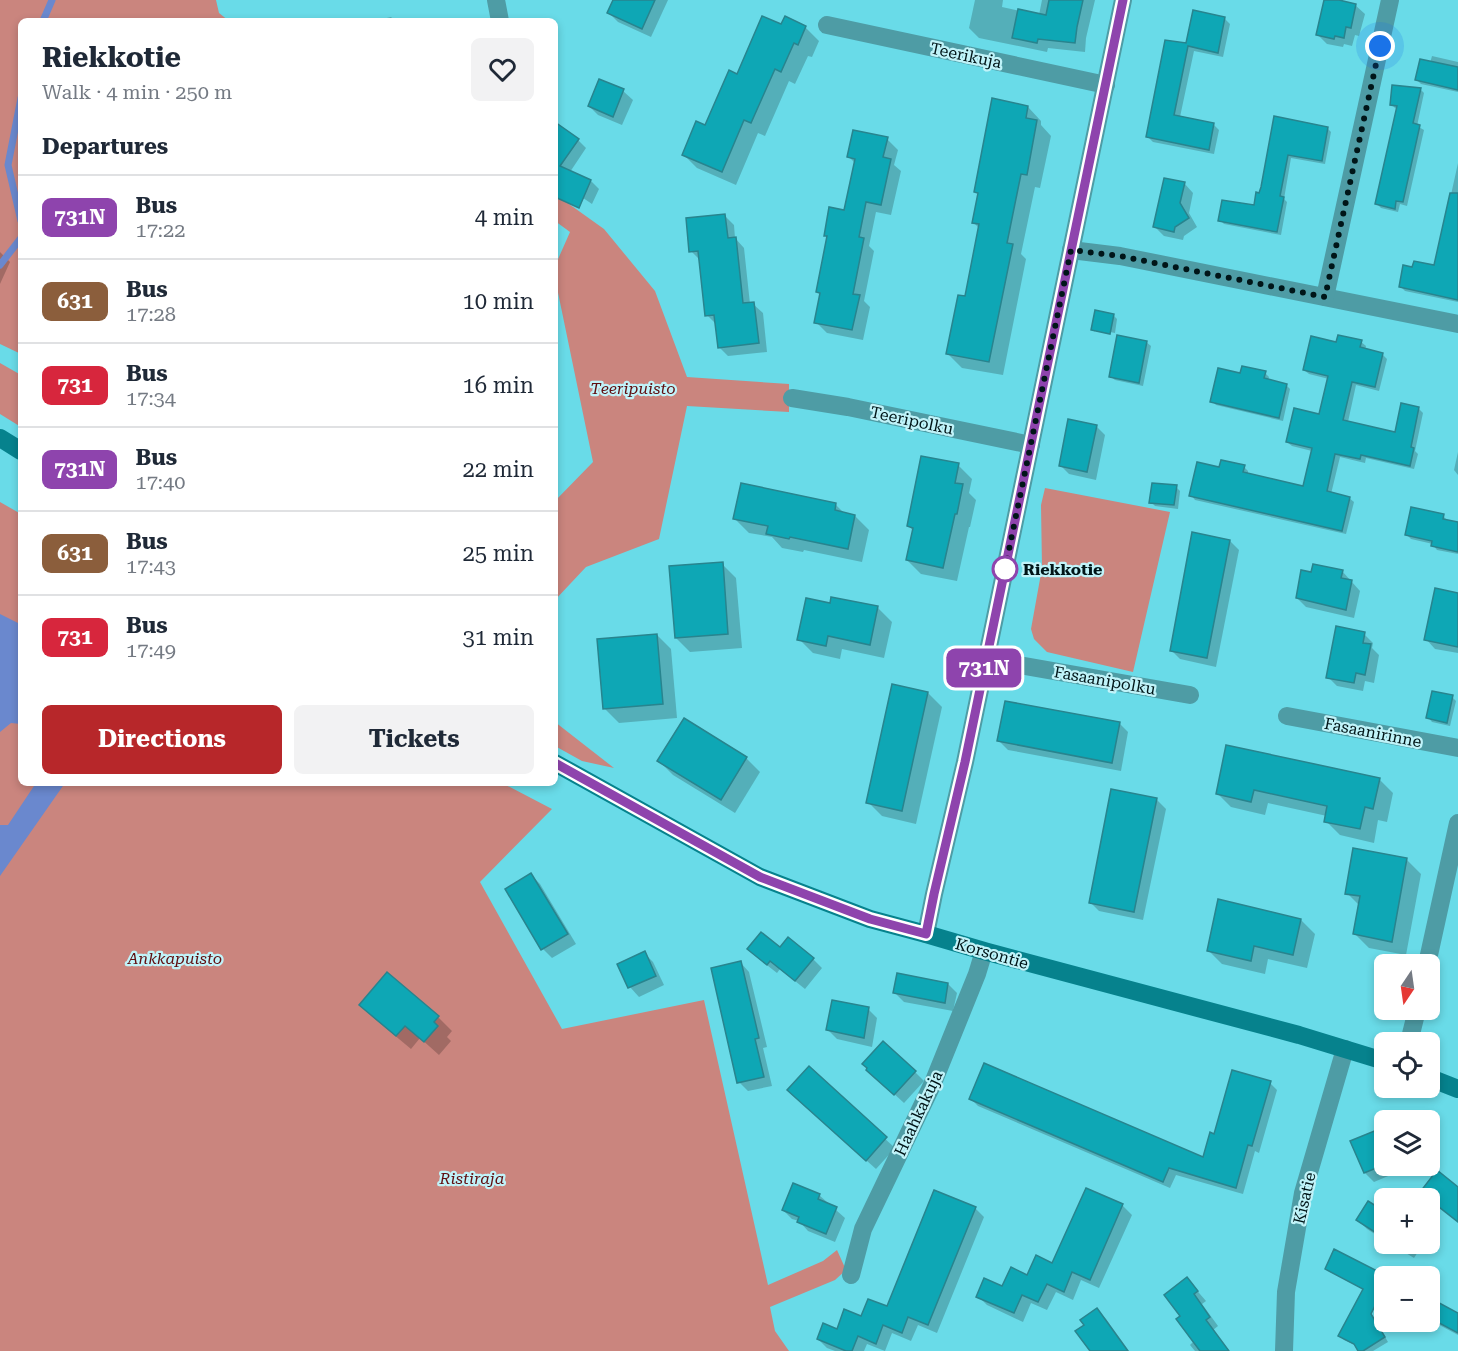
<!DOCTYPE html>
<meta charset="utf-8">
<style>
body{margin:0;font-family:"Roboto Serif",serif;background:#f2f2f3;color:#1f2937;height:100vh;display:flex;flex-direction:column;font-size:22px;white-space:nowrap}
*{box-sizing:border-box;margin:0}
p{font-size:20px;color:#747a83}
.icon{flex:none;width:33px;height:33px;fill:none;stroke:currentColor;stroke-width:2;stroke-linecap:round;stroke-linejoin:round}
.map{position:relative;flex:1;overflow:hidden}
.details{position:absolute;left:18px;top:18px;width:540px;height:768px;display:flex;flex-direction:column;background:#fff;border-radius:9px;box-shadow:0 3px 9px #0003}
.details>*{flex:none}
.badge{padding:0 12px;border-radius:9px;font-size:21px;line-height:39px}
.needle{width:39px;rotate:193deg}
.fabs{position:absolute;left:1374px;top:954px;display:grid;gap:12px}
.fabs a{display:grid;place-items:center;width:66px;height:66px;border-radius:9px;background:#fff;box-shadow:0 3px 9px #0003;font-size:30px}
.you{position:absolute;width:30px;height:30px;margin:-15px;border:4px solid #fff;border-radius:50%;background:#1a73e8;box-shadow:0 0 0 9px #1a73e833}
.map>.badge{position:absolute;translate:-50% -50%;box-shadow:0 0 0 3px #fff}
h2{padding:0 24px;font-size:22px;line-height:54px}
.round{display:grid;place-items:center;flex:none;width:63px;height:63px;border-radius:9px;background:#f2f2f3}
.head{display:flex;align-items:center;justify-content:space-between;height:102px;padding:0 24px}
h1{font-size:28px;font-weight:700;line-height:45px}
.action{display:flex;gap:12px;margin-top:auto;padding:12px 24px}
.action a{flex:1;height:69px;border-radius:9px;background:#b7272a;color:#fff;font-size:24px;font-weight:700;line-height:69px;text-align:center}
.action a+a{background:#f2f2f3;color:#1f2937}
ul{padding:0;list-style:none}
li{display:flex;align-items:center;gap:18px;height:84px;padding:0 24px;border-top:2px solid #e0e1e3}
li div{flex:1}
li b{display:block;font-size:22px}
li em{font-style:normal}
li .badge{min-width:66px;font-weight:700;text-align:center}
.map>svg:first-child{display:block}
.green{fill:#ca857e}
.water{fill:#6a88ce}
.shadow{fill:#0003}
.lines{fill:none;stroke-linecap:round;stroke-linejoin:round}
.stream{stroke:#6a88ce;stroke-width:7}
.building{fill:#0ea7b5;stroke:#28848e;stroke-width:1.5}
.minor{stroke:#4e9ca5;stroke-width:18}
.tertiary{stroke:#4e9ca5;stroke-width:18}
.secondary{stroke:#06828d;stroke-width:18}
.line-casing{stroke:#fff;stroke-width:14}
.line{stroke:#8e44ad;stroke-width:9}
.walk{stroke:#001518;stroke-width:6;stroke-dasharray:0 10.8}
.stop-dot{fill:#fff;stroke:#8e44ad;stroke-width:3}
.labels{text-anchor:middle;stroke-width:4.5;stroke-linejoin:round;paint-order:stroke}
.street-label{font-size:16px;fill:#001518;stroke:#c0f3f9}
.park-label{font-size:16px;font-style:italic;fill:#5f0e10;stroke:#c0f3f9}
.stop-label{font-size:16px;font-weight:bold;fill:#001518;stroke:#c0f3f9;text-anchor:start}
</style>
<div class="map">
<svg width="1458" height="1351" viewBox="0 0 1458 1351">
<rect width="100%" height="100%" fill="#69dbe8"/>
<g class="green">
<polygon points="0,0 216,0 219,13 229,21 21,21 21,354 0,344"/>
<polygon points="555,194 604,229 655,291 687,377 789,384 789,412 687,406 659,539 586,567 555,600 555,501 593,462 555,278 555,266 570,232 555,221"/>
<polygon points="0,363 21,375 21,427 0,414"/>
<polygon points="1045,488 1170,512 1133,672 1047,652 1034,639 1031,629 1042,568 1041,505"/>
<polygon points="0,502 21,514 21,783 502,783 552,809 480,882 562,1029 704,1000 768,1285 823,1261 837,1250 846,1270 835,1280 770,1307 775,1331 789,1351 0,1351"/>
<polygon points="555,722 614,768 582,761 555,746"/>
</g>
<g class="water">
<polygon points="0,614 20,624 21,628 21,724 11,723 0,732"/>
<polygon points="36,783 65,783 0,876 0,825 8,825"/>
</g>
<g class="shadow">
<polygon points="615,0 668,0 651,37 618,22 609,13"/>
<polygon points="973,0 1003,0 1002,7 1039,15 1042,0 1095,0 1086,38 1085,52 1048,48 1047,52 979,38 969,28 975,0"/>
<polygon points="1326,0 1333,0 1355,5 1365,14 1359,36 1355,35 1352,46 1344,44 1343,47 1327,44 1318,35"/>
<polygon points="391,17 395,21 374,21"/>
<polygon points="1224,18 1230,24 1223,57 1194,51 1180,117 1213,124 1219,130 1214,154 1153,142 1148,137 1187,45"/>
<polygon points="782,26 805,27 819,41 812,57 808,56 795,84 789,81 765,136 758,133 736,185 697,168 683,154 706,127 738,75"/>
<polygon points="1432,56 1458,62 1458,92 1421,84 1417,80 1430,63"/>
<polygon points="600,81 623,91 633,100 622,125 598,115 589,106"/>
<polygon points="1420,89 1424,93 1417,126 1424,130 1407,206 1400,204 1398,212 1381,208 1377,204 1398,109 1395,108 1391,104"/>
<polygon points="1028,107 1041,121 1041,125 1051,136 1040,188 1035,187 1021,254 1026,259 1003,375 962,368 948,354 966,298 980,229 974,223 979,195 976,192"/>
<polygon points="1275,118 1327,128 1331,132 1325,164 1291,158 1284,199 1287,202 1281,235 1224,224 1220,220 1255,207 1260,195"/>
<polygon points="555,123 578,140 586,148 570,172 591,181 599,189 592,204 555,179"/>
<polygon points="887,139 898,150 894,165 901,171 891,215 876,212 869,246 874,251 864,301 870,307 863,340 827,333 816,322 821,295 817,292 828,238 825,235 845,212 855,163 849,157"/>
<polygon points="1458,163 1458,302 1405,291 1401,287 1435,267"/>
<polygon points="1184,183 1193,193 1189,213 1197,227 1184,236 1183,240 1164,236 1155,227"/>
<polygon points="725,216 734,225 735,238 744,248 750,304 753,304 763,313 767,352 728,356 719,347 716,324 707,315 700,260 691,251"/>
<polygon points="0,252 10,262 0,284"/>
<polygon points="1113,315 1117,319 1115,333 1095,329 1095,332 1093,329"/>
<polygon points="1146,342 1151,346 1143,386 1115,380 1110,376"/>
<polygon points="1361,342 1366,346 1365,350 1382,354 1387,359 1379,391 1356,385 1348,422 1396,434 1403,405 1419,409 1423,413 1415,451 1418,454 1414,469 1366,458 1365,463 1340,457 1331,494 1349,498 1354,502 1346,534 1195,500 1191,495 1220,469 1244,467 1248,471 1248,475 1304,488 1312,451 1292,446 1287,442 1321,416 1329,379 1309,374 1304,370 1337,344"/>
<polygon points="1265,373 1269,377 1268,381 1286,385 1290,389 1283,421 1216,405 1212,401 1241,375"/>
<polygon points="1096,426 1105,435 1096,480 1069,474 1060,465"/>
<polygon points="1458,452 1458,475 1454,470"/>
<polygon points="958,465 972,479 969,493 976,500 970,527 969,527 957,581 921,574 907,560 914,531 908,526"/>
<polygon points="1176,487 1180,491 1178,509 1155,506 1151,502"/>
<polygon points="836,505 845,514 855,516 869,530 862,562 804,550 803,552 782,548 772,537 749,533 735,519"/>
<polygon points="1443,516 1447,520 1458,524 1458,554 1437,550 1433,545 1433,544 1411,539 1407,535"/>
<polygon points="1230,541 1239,550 1216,667 1180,659 1171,650"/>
<polygon points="722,564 736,578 742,648 690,652 676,638"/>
<polygon points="1342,571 1360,591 1354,618 1306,607 1297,598"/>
<polygon points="1458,595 1458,653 1435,649 1426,639"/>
<polygon points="831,605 878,608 892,622 884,658 842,649 840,659 813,653 799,639"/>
<polygon points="1364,634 1373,643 1372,648 1379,655 1374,683 1365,681 1363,691 1337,686 1328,677"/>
<polygon points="657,635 671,649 677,718 619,723 605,709"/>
<polygon points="928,693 942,707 916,824 882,816 868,802"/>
<polygon points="1452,697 1456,701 1450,726 1432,722 1428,717"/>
<polygon points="684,720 746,758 760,772 735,813 673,775 659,761"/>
<polygon points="1119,723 1128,732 1121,771 1008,750 999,741"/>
<polygon points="1227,747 1379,779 1393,793 1387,822 1378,820 1374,843 1340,835 1326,821 1327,816 1268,803 1265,815 1231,807 1217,793"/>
<polygon points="1157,800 1166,809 1143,920 1099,911 1090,902"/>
<polygon points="1355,850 1407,860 1421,874 1406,955 1369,948 1355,934 1360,906 1347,893"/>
<polygon points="531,875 540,884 576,944 552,958 543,949"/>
<polygon points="1301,920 1315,934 1307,968 1268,959 1265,974 1222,964 1208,950"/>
<polygon points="781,949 813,959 822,968 805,989 780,969 777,973 758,958"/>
<polygon points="644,953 653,962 664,985 639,997 630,987 619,965"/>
<polygon points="740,962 749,972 767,1047 763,1048 772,1086 748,1091 739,1082"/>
<polygon points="948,984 957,993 953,1011 904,1002 895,993"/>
<polygon points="1378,990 1384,992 1384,1010 1395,1010 1393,1016 1378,1011 1374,1007"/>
<polygon points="361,1005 438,1017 452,1031 447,1037 451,1041 439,1055 420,1038 411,1049 375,1019"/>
<polygon points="868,1009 877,1018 872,1047 837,1039 828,1030"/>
<polygon points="809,1069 895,1148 876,1169 798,1099"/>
<polygon points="915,1072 924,1081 904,1103 877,1078"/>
<polygon points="1270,1083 1277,1090 1259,1153 1255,1151 1243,1194 1176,1175 1170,1188 978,1106 970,1098 1204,1159 1215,1136"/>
<polygon points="1413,1116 1417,1120 1403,1120"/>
<polygon points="1384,1128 1384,1166 1412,1166 1374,1182 1365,1173 1352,1142"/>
<polygon points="1430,1144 1435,1156 1430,1158"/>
<polygon points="1087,1190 1123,1206 1132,1215 1099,1288 1081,1280 1073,1300 1056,1292 1047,1310 1031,1303 1023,1322 987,1305 978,1296 1003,1288 1053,1265"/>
<polygon points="819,1195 845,1218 835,1242 808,1231 799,1221 792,1219 783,1210"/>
<polygon points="1369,1203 1384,1212 1384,1240 1367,1229 1358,1220"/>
<polygon points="975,1208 984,1217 937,1333 918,1325 911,1341 892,1333 885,1351 867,1344 864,1351 835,1351 827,1348 818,1339 862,1318 887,1308"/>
<polygon points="1391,1244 1423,1244 1414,1258"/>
<polygon points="1335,1251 1384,1277 1384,1297 1335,1271"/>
<polygon points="1187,1279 1206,1301 1202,1304 1218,1326 1213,1330 1229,1351 1195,1351 1190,1345 1194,1341 1182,1316"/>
<polygon points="1430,1300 1458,1315 1458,1335 1430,1320"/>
<polygon points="1364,1301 1388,1342 1373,1351 1360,1351 1357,1346 1344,1340 1340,1336"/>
<polygon points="1097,1310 1106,1319 1129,1351 1092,1351 1086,1325"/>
</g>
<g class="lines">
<g class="stream">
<polyline points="43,21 52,0"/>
<polyline points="21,98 8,165 21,221"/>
<polyline points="0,265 21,238"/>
</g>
</g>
<g class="building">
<polygon points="613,0 655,0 642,29 607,13"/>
<polygon points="1049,0 1083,0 1077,27 1075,43 1038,39 1037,43 1012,38 1018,9 1046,15"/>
<polygon points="1324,0 1339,0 1356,4 1351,28 1346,27 1344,38 1335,36 1334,39 1316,35"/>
<polygon points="1193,10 1225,17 1218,53 1188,46 1174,115 1214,123 1209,150 1146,137 1165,40 1186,43"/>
<polygon points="762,16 781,24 785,16 806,26 798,45 794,43 781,72 775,69 751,123 744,120 722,172 682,155 696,121 705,125 729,70 737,74"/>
<polygon points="1420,59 1458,67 1458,90 1415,80"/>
<polygon points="599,79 624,89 613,117 588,106"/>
<polygon points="1392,85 1421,88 1413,123 1420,125 1403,202 1396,201 1395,209 1375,204 1397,106 1390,105"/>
<polygon points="992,98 1028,106 1026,118 1037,120 1027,175 1021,174 1007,243 1013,244 989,362 946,354 958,295 965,296 979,224 972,223 978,193 974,192"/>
<polygon points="1274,116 1328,127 1322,161 1288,155 1280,196 1284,197 1277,232 1218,221 1222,200 1254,205 1256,192 1259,193 1261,187"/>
<polygon points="555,122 579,139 560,166 591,180 579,208 555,197"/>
<polygon points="853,130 888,137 883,157 891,159 881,205 866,202 859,237 864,238 853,294 860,295 852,330 814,323 820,293 816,292 827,236 824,236 829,207 844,210 855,159 847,157"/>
<polygon points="1164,178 1185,182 1180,203 1189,218 1175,227 1174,232 1153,227"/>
<polygon points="1450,193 1458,193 1458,300 1399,287 1403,265 1412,267 1414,261 1434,265"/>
<polygon points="725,214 728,238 736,237 743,303 754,302 759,343 718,348 714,315 705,316 698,251 689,252 686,218"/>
<polygon points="1095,310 1114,314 1110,334 1091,330"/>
<polygon points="1117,335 1147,341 1139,383 1109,377"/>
<polygon points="1338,335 1362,340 1360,347 1383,353 1375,387 1352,382 1343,420 1395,432 1401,403 1419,407 1411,447 1414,448 1410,466 1361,455 1360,459 1335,454 1327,491 1350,497 1342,531 1189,496 1197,462 1219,467 1221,460 1245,465 1243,472 1303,486 1312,448 1286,442 1294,408 1319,414 1328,376 1303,370 1311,336 1336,342"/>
<polygon points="1242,366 1266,371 1264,378 1287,384 1279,418 1210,402 1218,368 1240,373"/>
<polygon points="1068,419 1097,425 1087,472 1059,466"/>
<polygon points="921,456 959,463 955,483 963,484 957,514 955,514 943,568 906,560 913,528 907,526"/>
<polygon points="741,483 836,503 835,510 855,515 848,549 790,537 789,539 766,534 768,526 733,519"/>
<polygon points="1152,483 1177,485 1174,505 1149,503"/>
<polygon points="1411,507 1444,514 1443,519 1458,522 1458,552 1431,546 1432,541 1405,535"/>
<polygon points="1192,532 1230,540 1207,658 1170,651"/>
<polygon points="723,562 728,634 675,638 669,566"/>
<polygon points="1313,564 1343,570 1341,578 1352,580 1346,610 1296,598 1301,570 1311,572"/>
<polygon points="1435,588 1458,593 1458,647 1424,640"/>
<polygon points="831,597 878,606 870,645 828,636 826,646 797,640 806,598 830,603"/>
<polygon points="1336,626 1365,632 1363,643 1371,644 1365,675 1356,673 1354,683 1326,678"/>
<polygon points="657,634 663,704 603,709 597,639"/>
<polygon points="892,684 928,692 902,811 866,803"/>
<polygon points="1432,691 1453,695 1447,723 1426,718"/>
<polygon points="1005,701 1120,722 1112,763 997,741"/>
<polygon points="684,718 747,757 721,800 657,761"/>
<polygon points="1226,745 1380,778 1373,809 1365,807 1360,829 1324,822 1327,806 1254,790 1251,802 1216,794"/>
<polygon points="1111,789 1157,798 1134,912 1089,903"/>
<polygon points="1353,848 1407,858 1392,942 1353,934 1360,896 1345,894"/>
<polygon points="531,873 568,934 541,950 505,889"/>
<polygon points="1218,899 1301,919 1293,955 1254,946 1251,961 1207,951"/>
<polygon points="761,932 780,947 788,937 814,958 795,981 770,961 767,965 747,949"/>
<polygon points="645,951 656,976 628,988 617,964"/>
<polygon points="741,961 759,1038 755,1039 764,1077 737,1083 711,968"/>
<polygon points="387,972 439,1016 434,1022 438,1026 424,1042 405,1026 396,1036 359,1005"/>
<polygon points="897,973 948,983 945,1003 893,993"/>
<polygon points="832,1000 869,1007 864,1038 826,1030"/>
<polygon points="883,1041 916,1071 894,1095 866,1070 867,1068 862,1064"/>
<polygon points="984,1063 1203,1157 1210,1132 1214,1134 1232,1070 1271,1081 1252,1146 1248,1145 1236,1188 1169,1168 1163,1182 969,1099"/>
<polygon points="809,1066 887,1137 866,1161 787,1090"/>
<polygon points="1384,1127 1384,1165 1364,1173 1350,1141"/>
<polygon points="1437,1170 1458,1187 1458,1222 1420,1192"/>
<polygon points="793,1183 820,1194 818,1199 837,1207 826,1234 797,1222 799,1217 782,1210"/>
<polygon points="1086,1188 1123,1204 1090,1280 1072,1272 1064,1292 1047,1284 1038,1302 1022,1295 1014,1313 976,1297 984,1278 1002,1286 1011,1267 1027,1275 1036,1255 1052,1263"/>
<polygon points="934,1190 976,1207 928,1325 908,1317 902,1333 883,1325 876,1344 858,1336 852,1351 846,1351 817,1339 823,1323 837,1329 844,1309 861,1316 868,1299 887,1306"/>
<polygon points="1368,1201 1384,1211 1384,1238 1356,1220"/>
<polygon points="1334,1249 1387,1276 1384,1276 1384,1287 1371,1314 1385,1337 1363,1351 1358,1351 1354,1344 1338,1336 1363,1289 1325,1269"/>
<polygon points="1187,1277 1198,1291 1194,1294 1210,1317 1206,1320 1229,1351 1200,1351 1176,1319 1180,1316 1164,1295"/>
<polygon points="1430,1298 1458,1313 1458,1333 1430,1318"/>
<polygon points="1097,1308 1128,1351 1090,1351 1075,1331 1084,1325 1080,1320"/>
</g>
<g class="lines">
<g class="minor">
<polyline points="496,0 500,21"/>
<polyline points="827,25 1106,85"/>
<polyline points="1071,250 1120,256 1458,324"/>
<polyline points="1325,297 1390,0"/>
<polyline points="792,398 848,407 1031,445"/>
<polyline points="985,661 1005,665 1019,665 1190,695"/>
<polyline points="1287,716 1458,748"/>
<polyline points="1427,964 1458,823"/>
<polyline points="1409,1042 1417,1010"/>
<polyline points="851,1275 863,1229 933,1083 977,974 984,951"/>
<polyline points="1284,1351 1286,1292 1303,1193 1345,1049"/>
</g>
<polyline class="tertiary" points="926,934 934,894 965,762 1123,0"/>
<g class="secondary">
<polyline points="0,438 21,451"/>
<polyline points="555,763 760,877 870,919 926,934 984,951 1299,1035 1384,1061"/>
<polyline points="1430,1078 1458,1089"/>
</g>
</g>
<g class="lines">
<g class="line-casing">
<polyline id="line" points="555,763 760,877 870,919 926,934 934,894 965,762 1123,0"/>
</g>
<use href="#line" class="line"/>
<polyline class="walk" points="1005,569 1071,250 1120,256 1325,297 1380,46"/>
</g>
<circle class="stop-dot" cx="1005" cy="569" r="12"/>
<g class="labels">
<g class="street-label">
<text transform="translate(966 55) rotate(12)" y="6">Teerikuja</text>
<text transform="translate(912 420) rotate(12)" y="6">Teeripolku</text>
<text transform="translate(1105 680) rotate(10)" y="6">Fasaanipolku</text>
<text transform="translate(1373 732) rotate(11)" y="6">Fasaanirinne</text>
<text transform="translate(992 953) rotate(16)" y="6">Korsontie</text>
<text transform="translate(918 1113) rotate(-65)" y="6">Haahkakuja</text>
<text transform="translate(1304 1198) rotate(-77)" y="6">Kisatie</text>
</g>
<g class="park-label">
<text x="633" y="394">Teeripuisto</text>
<text x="175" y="964">Ankkapuisto</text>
<text x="472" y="1184">Ristiraja</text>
</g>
<g class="stop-label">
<text x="1023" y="575">Riekkotie</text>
</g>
</g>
</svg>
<div class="fabs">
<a><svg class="needle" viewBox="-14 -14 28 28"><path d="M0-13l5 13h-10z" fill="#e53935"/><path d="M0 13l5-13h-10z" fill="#747a83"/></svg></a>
<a><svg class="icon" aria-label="locate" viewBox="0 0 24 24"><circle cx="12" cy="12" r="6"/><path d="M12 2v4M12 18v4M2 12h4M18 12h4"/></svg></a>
<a><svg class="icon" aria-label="layers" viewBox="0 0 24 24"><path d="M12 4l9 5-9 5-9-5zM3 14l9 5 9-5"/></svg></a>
<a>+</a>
<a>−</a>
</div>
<div class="you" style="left:1380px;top:46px"></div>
<b class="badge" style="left:984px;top:668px;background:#8e44ad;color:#fff">731N</b>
<section class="details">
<div class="head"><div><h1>Riekkotie</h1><p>Walk · 4 min · 250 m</p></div><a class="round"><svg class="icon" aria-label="heart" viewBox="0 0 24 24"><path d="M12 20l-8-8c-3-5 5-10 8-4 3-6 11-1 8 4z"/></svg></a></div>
<h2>Departures</h2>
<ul>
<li><span class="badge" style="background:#8e44ad;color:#fff">731N</span><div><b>Bus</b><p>17:22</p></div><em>4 min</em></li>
<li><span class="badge" style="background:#8b5e3c;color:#fff">631</span><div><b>Bus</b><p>17:28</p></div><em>10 min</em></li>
<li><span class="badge" style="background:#d7263d;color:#fff">731</span><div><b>Bus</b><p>17:34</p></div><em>16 min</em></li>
<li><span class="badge" style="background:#8e44ad;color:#fff">731N</span><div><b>Bus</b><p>17:40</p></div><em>22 min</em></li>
<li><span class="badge" style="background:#8b5e3c;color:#fff">631</span><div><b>Bus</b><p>17:43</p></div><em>25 min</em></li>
<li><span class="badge" style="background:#d7263d;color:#fff">731</span><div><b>Bus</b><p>17:49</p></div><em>31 min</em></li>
</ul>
<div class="action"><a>Directions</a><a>Tickets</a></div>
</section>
</div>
